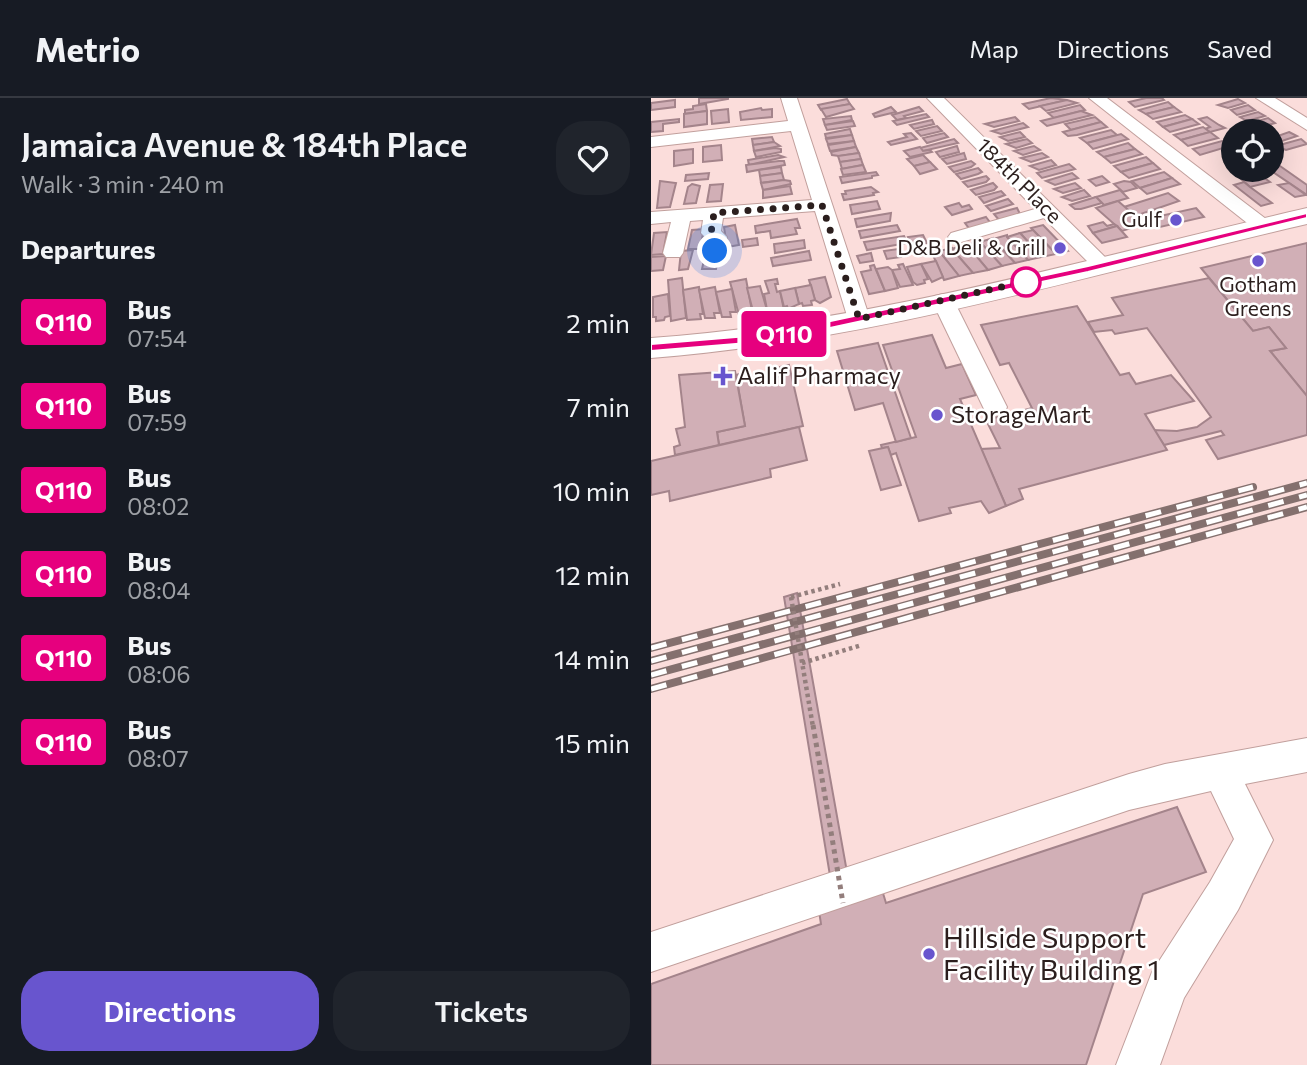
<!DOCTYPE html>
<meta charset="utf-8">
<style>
body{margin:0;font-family:Commissioner,sans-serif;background:#20242c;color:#f1f3f6;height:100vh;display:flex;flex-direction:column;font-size:26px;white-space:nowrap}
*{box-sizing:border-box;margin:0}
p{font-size:23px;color:#9ea1a6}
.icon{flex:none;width:38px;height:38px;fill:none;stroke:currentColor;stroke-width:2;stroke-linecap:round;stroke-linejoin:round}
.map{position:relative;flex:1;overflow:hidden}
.panel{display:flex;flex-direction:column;background:#171b24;width:651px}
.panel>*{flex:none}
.badge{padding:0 14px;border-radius:5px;font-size:24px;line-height:46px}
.fabs{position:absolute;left:570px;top:21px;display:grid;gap:14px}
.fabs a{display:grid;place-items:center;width:63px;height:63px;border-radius:50%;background:#171b24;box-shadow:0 7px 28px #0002;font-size:35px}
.you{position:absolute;width:35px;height:35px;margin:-18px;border:5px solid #fff;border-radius:50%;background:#1a73e8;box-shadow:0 0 0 10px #1a73e833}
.map>.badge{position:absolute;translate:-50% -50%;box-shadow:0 0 0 4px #fff}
h2{padding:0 21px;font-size:26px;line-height:63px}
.round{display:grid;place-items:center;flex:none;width:74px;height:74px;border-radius:28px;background:#20242c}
.overview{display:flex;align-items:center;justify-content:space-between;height:119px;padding:0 21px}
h1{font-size:33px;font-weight:600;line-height:52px}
.action{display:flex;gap:14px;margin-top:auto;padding:14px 21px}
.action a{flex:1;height:80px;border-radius:28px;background:#6855ce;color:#fff;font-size:28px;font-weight:600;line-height:80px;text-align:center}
.action a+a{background:#20242c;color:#f1f3f6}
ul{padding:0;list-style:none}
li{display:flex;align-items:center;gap:21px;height:84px;padding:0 21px}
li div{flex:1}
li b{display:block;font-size:26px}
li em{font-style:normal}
li .badge{min-width:77px;font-weight:700;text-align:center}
header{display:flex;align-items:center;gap:42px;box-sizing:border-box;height:98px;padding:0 35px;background:#171b24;border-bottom:2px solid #363941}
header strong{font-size:33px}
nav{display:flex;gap:38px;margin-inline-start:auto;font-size:24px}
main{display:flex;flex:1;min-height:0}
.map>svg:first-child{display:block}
.building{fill:#d1afb6;stroke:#a4848b;stroke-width:2}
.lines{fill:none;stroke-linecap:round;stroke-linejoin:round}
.minor-casing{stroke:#c19f9c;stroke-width:2}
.major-casing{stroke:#c19f9c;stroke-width:2}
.path{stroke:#937e7c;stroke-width:4.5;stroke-dasharray:3.5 3.5;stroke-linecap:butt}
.minor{fill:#fff;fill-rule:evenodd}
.major{fill:#fff;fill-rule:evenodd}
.rail-casing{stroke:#84706e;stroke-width:8}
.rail{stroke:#fff;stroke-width:5;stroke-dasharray:16;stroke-linecap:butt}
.path-bridge-far1{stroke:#937e7c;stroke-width:4.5;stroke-dasharray:3.5 3.5;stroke-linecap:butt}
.path-bridge{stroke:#937e7c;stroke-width:5;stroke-dasharray:4.5 4.5;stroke-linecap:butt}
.line{fill:#e6007e;stroke:#fff;stroke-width:2}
.walk{stroke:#2b1e1d;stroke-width:7;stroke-dasharray:0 12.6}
.poi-dot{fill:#6855ce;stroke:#fff;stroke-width:2.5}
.stop-dot{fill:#fff;stroke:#e6007e;stroke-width:3.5}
.labels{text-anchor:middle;stroke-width:5;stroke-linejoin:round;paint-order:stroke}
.far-street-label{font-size:21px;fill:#2b1e1d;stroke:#fff}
.far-poi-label{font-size:21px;fill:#2b1e1d;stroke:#fff;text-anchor:end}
.poi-label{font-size:24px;fill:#2b1e1d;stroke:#fff;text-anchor:start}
.near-poi-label{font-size:28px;fill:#2b1e1d;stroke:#fff;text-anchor:start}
</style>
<header>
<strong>Metrio</strong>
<nav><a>Map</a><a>Directions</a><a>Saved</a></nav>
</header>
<main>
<section class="panel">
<div class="overview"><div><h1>Jamaica Avenue &amp; 184th Place</h1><p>Walk · 3 min · 240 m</p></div><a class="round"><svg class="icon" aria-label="heart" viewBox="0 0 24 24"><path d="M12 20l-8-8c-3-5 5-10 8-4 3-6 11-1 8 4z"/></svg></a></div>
<h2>Departures</h2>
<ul>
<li><span class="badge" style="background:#e6007e;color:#fff">Q110</span><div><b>Bus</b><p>07:54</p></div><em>2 min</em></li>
<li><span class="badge" style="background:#e6007e;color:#fff">Q110</span><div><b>Bus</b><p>07:59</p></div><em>7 min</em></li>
<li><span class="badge" style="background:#e6007e;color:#fff">Q110</span><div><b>Bus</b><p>08:02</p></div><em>10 min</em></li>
<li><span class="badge" style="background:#e6007e;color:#fff">Q110</span><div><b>Bus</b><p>08:04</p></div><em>12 min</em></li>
<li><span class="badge" style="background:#e6007e;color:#fff">Q110</span><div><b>Bus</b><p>08:06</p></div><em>14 min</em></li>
<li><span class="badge" style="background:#e6007e;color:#fff">Q110</span><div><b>Bus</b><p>08:07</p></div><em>15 min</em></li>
</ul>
<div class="action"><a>Directions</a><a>Tickets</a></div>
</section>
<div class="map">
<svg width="656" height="967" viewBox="0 0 656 967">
<rect width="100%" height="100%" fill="#fbdddb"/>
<g class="building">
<polygon points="48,0 77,0 77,1 48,6"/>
<polygon points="400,0 416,2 378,11 372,6"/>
<polygon points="495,0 511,0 513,2 484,9 478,4"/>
<polygon points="196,1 199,6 170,12 167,7"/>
<polygon points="587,1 594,5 577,10 567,7"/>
<polygon points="24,2 24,9 0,12 0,5"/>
<polygon points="416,2 426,5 395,13 389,8"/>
<polygon points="517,4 523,9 495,16 488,12"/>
<polygon points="55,6 56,13 34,16 34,12 42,11 42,8"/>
<polygon points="199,6 203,11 175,19 170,11"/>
<polygon points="429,7 434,12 403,20 397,15"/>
<polygon points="597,7 604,12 586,17 580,12"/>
<polygon points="240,9 245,14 224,19 222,16"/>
<polygon points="268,9 272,13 253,18 255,20 246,22 241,17"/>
<polygon points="523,9 530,14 502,21 495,16"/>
<polygon points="110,10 111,12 121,11 121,19 90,22 89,14"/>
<polygon points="77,11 78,24 61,26 60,13"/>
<polygon points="56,13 56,26 33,29 33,16"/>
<polygon points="430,13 441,17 396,28 390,23"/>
<polygon points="607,14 614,18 596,23 589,19"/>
<polygon points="275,16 278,19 246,27 242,23"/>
<polygon points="534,17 541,21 512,29 506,24"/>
<polygon points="200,18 201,22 174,27 172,21"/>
<polygon points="364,19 368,23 343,29 334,26"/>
<polygon points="444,19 450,24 420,32 414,26"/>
<polygon points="556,19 568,27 574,30 559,34 554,31 559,29 548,21"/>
<polygon points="617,20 624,25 607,30 596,26"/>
<polygon points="28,21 28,24 12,26 12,33 0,34 0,24"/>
<polygon points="541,21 548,26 519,34 512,29"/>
<polygon points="281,22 283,26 263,31 259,27"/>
<polygon points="202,23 204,28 176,32 174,27"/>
<polygon points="450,24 456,29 426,37 417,38 412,34"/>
<polygon points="372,25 377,29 350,36 341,33"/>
<polygon points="286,28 291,33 270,38 265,33"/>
<polygon points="552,29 559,34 530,42 523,37"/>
<polygon points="199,31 201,37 175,40 174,36"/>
<polygon points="460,32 466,37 436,45 429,40"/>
<polygon points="369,34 374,39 357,43 349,39"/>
<polygon points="559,34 567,40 537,48 530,42"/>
<polygon points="638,34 646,38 628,44 621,40"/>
<polygon points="260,35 266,41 240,47 237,44 256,39 253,36"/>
<polygon points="293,35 297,39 276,45 272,40"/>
<polygon points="470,36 477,41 442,51 436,45"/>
<polygon points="201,37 203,43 177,46 175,41"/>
<polygon points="121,39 123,44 102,47 101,41"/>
<polygon points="303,41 307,45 272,53 269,50"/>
<polygon points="376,41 381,45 365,50 355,46"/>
<polygon points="650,41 656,46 635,52 625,48"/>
<polygon points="203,43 205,49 179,53 177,47"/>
<polygon points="571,43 579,48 549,57 542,51"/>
<polygon points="123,44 129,48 103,53 102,47"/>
<polygon points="477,45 484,51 453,59 446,54"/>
<polygon points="70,47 71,62 52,64 52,49"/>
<polygon points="306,48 308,54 289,59 285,54"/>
<polygon points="383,48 389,52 372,57 363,53"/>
<polygon points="205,49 208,55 188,58 181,57 180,54"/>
<polygon points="269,49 272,53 279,52 281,54 259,59 253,53"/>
<polygon points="124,50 130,51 130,54 105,59 103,53"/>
<polygon points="42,51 42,65 23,68 23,53"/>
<polygon points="484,51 491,56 460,65 453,59"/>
<polygon points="208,55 210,61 189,64 187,58"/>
<polygon points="313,55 315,61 296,66 291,61"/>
<polygon points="391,55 397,59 380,64 370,60"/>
<polygon points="127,57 133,59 98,67 97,62"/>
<polygon points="272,57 279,64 263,68 256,61"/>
<polygon points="495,59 502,65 470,74 463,68"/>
<polygon points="210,61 212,67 191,71 189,64"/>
<polygon points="400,62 405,67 388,72 379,68"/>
<polygon points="128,63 133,63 134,67 96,74 95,67"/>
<polygon points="320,63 324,66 320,69 303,74 298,69"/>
<polygon points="279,64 286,71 269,76 263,68"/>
<polygon points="502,65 509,71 478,80 470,74"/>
<polygon points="418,66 424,71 391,80 386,75"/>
<polygon points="212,67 215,74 192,77 190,71"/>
<polygon points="629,68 656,87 656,97 619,72"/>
<polygon points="130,69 131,75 109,78 108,72"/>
<polygon points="327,70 331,74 327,76 310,81 305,76"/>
<polygon points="225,74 227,77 221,78 221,80 191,85 189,79"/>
<polygon points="513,74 521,80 489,90 481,83"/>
<polygon points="58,75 57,81 34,83 35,77"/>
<polygon points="131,75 133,82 110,85 109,78"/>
<polygon points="421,75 427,80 404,87 395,83"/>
<polygon points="608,76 619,84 599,89 590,81"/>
<polygon points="335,78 338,81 335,84 317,89 312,84"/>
<polygon points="451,78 458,84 445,88 438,82"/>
<polygon points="521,80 529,86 496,96 489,90"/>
<polygon points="133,82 139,83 140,86 112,92 110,85"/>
<polygon points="9,83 25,85 19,109 6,110"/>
<polygon points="473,83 480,84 486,90 472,94 463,86"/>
<polygon points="593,84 599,89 621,105 610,108 583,87"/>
<polygon points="342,85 346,89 343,92 325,97 320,92"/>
<polygon points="424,85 430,90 412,95 403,91"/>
<polygon points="638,85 655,97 644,99 627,87"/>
<polygon points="41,86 49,88 45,105 33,106 37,89"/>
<polygon points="72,86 70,103 56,104 59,87"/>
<polygon points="139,88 141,96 112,100 112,92"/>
<polygon points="220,89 227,94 222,95 223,97 193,102 191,96 195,96 194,93"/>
<polygon points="433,92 439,98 421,103 411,99"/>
<polygon points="469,92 477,100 453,107 445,99"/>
<polygon points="350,93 354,97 333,105 328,99"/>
<polygon points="517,95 528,103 484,118 473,109"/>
<polygon points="445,99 451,105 430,111 424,111 419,107"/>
<polygon points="357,101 362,106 340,113 335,108"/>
<polygon points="226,103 229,111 201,116 199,107"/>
<polygon points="467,103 490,123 487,128 471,133 445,110"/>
<polygon points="308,105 311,109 318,107 321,111 301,117 294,109"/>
<polygon points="366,110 369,116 348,122 343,116"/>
<polygon points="545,110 553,119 509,129 500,120"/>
<polygon points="240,115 239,123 206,129 204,121"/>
<polygon points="335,119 341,127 320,133 314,125"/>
<polygon points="146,121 149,130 144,130 146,136 120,140 119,133 105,135 104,128"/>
<polygon points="452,124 456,128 463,126 466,128 442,135 437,128"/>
<polygon points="84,127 88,147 76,149 73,129"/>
<polygon points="246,127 249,133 210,140 208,133"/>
<polygon points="392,127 417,153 405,156 380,130"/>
<polygon points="466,128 476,139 451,145 442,135"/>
<polygon points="53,131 49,151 37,151 41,132"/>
<polygon points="382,132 405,156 391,159 369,135"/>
<polygon points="16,134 12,156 0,157 3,135"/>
<polygon points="369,135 391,159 377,162 356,139"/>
<polygon points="272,137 276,145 260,146 257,139"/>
<polygon points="356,137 356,139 377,162 364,165 342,141"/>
<polygon points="253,138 256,145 216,152 213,144"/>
<polygon points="106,140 107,147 92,149 91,142"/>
<polygon points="342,140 342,141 364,165 351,168 329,144"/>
<polygon points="153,142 154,150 124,155 123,146"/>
<polygon points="329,143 329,144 351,168 337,172 316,147"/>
<polygon points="656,145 656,298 619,253 635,250 618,229 602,233 550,170"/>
<polygon points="315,146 316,147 337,172 322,175 301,151"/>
<polygon points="301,150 301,151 322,175 308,178 288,153"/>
<polygon points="247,151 250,159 236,161 233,153"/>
<polygon points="42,152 37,171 28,172 30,153"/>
<polygon points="158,153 160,162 122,168 120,160"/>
<polygon points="288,153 308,178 293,182 281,155"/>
<polygon points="220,155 222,163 209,165 206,158"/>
<polygon points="15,158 12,172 0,173 0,159"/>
<polygon points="67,161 65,171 51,171 53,162"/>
<polygon points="285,163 292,179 281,184 270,166"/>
<polygon points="252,166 262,187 249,189 241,172 249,171 247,167"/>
<polygon points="270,166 277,181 273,182 274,185 266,187 262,184 256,169"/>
<polygon points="223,167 234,193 218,196 210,174 220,172 219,168"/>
<polygon points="237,169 241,172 247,190 234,193 225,171"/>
<polygon points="174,179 180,199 169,205 164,202 158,182"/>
<polygon points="31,180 35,220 20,223 17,182"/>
<polygon points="558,180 602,233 618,229 635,250 619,253 656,298 656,337 567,361 555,342 573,337 570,333 513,347 503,332 526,333 546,329 560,319 496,230 464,236 461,232 443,234 437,224 472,217 461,200"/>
<polygon points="95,181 101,213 95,213 95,217 88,217 79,184"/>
<polygon points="126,181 127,186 124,186 126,194 129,193 133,212 122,214 121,211 116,212 113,196 118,195 114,183"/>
<polygon points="160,187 164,202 160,203 161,207 152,208 151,205 148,206 144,190"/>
<polygon points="109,188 116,212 111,212 112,217 103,217 96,190"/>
<polygon points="48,189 52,216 49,216 50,221 36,222 32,192"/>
<polygon points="64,189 69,215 63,215 64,220 54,220 48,192"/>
<polygon points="144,190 148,206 137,211 136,208 133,209 129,193"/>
<polygon points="81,191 85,214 79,214 80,219 71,219 65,194"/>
<polygon points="17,196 19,218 14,219 13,222 5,223 5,219 2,219 2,199"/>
<polygon points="426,208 469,277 478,275 485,286 520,277 543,303 494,316 516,352 368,391 372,401 355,408 330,351 349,350 335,322 381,310 358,265 349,267 330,227"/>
<polygon points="281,237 295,270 311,266 325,297 309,301 355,408 338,415 330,403 298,410 300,415 268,423 245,355 240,357 237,349 231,350 230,347 265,339 232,247"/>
<polygon points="227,245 260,340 245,344 232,305 204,312 186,253"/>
<polygon points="138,267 152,328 68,347 66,334 94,328 85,277 96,274 98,285 131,278 129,269"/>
<polygon points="84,273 94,328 66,334 68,347 24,357 23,349 29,347 25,331 34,329 28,277"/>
<polygon points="148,329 156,362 119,371 120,379 19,403 18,393 0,397 0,363"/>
<polygon points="237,349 250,387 230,392 218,353"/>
<polygon points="146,495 201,802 184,808 133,499"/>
<polygon points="526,709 555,774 492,796 435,967 0,967 0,886 170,826 168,813 231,792 235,805"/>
</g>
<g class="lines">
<g class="minor-casing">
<g id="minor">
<polygon points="130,0 146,0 219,221 216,226 208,228 200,226 197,221 164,113 72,120 70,133 76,139 71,157 57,157 54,153 56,141 50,135 52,122 39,123 32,155 29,159 15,159 12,155 20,124 0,126 0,114 161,102 140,33 0,49 0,39 137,23"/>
<polygon points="276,0 293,0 458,163 461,167 458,171 444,171 393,120 307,145 300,143 297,139 300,135 384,111"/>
<polygon points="438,0 456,0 619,124 622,128 619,132 605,132"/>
<polygon points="605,0 624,0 656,20 656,32"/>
<polygon points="292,196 300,198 303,203 356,309 353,315 344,318 335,315 332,309 281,203 284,198"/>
<polygon points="656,640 656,674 594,686 622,742 587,812 533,900 509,967 465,967 501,874 559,784 583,741 560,693 478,712 0,874 0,834 478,676 514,666"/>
</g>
</g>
<g class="major-casing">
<path id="major" d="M656,110V126C439,176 223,243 0,260V240C223,224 439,160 656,110Z"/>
</g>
<g class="path">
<polyline points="140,499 189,486"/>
<polyline points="151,565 211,547"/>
</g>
<use href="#minor" class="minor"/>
<use href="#major" class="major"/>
<g class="rail-casing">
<g id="rail">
<polyline points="0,550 602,389"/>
<polyline points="0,563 656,385"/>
<polyline points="0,577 656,397"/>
<polyline points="0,591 656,409"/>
</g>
</g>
<use href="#rail" class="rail"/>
<polyline class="path-bridge-far1" points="140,499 162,629"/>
<polyline class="path-bridge" points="162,627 192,805"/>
</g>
<polygon class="line" points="656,115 656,120 437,174 156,235 97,245 0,253 0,246 97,238 156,228 437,168"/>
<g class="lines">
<polyline class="walk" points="64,153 66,139 60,135 63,115 171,107 208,221 382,182 375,184"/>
</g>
<g class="poi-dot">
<circle cx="525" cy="122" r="7"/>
<circle cx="409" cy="150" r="7"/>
<circle cx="607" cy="163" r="7"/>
<path d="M68.5 267.5h7v7h7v7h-7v7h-7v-7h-7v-7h7z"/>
<circle cx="286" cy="317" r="7"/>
<circle cx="278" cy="856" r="7"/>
</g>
<circle class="stop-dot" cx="375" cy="184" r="14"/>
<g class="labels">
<g class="far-street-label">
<text transform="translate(368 83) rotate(45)" y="7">184th Place</text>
</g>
<g class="far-poi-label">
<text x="511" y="129">Gulf</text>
<text x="395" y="157">D&amp;B Deli &amp; Grill</text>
<text x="607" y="194" text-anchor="middle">Gotham<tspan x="607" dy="24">Greens</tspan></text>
</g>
<g class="poi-label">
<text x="86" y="286">Aalif Pharmacy</text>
<text x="300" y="325">StorageMart</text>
</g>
<g class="near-poi-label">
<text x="292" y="850">Hillside Support<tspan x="292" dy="32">Facility Building 1</tspan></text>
</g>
</g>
</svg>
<div class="fabs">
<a><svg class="icon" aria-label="locate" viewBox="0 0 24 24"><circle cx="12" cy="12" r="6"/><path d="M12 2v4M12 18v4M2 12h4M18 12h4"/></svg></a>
</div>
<div class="you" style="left:64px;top:153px"></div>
<b class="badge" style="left:133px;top:236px;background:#e6007e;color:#fff">Q110</b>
</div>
</main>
